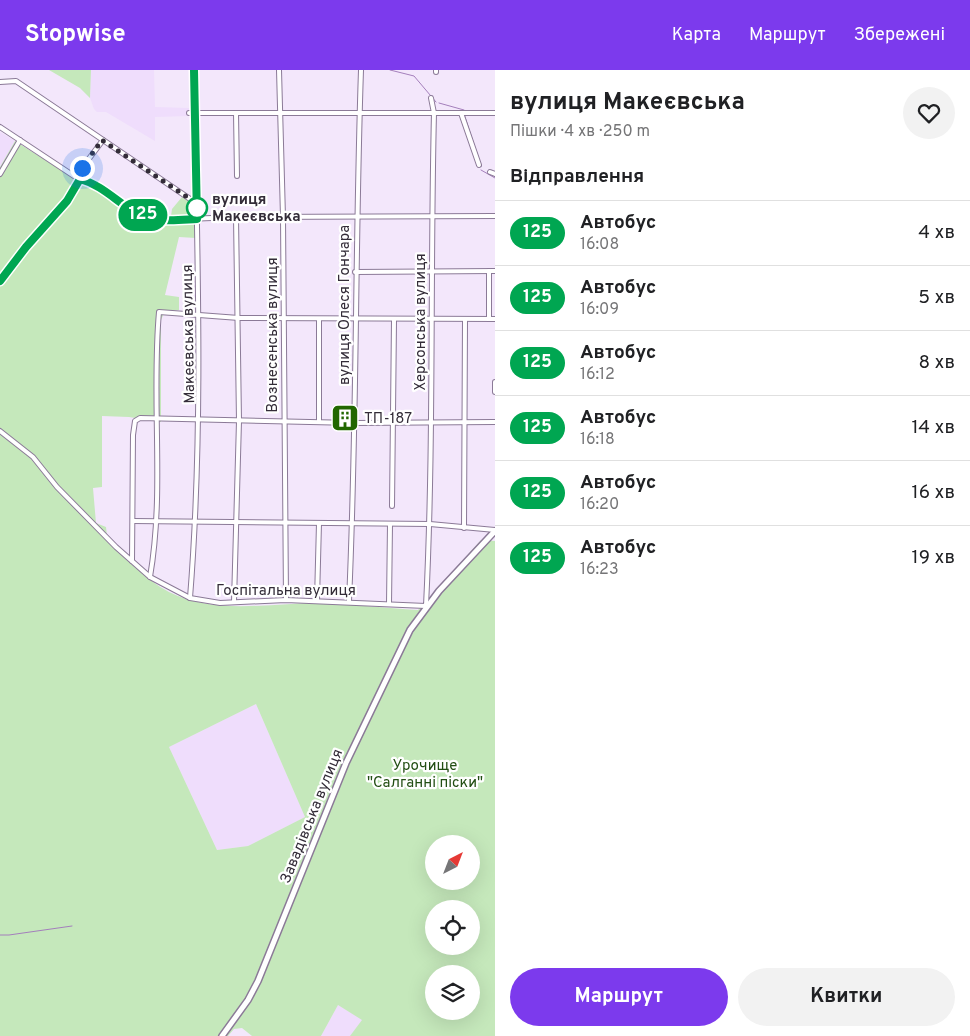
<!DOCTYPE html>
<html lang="uk">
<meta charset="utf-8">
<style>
body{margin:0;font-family:Overpass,sans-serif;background:#f2f2f2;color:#202124;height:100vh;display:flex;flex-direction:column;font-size:19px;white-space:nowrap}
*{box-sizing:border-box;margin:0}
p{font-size:16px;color:#757577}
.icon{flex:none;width:28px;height:28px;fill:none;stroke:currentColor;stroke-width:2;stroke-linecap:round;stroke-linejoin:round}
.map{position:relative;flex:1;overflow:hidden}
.details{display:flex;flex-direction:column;background:#fff;width:475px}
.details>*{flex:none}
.badge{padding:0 10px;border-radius:16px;font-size:18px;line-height:32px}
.needle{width:32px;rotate:42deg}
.controls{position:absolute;left:425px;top:765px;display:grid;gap:10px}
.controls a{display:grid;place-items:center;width:55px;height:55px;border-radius:50%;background:#fff;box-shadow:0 5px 20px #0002;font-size:25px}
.you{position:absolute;width:25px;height:25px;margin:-12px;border:4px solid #fff;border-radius:50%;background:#1a73e8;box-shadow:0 0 0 8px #1a73e833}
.map>.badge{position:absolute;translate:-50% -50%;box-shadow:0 0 0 2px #fff}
h2{padding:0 15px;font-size:19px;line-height:45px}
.round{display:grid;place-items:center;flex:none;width:52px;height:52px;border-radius:26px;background:#f2f2f2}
.summary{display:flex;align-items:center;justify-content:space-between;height:85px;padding:0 15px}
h1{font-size:24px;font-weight:700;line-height:38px}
.action{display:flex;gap:10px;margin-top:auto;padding:10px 15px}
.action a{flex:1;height:58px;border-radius:30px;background:#7c3aed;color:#fff;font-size:20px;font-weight:700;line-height:58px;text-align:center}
.action a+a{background:#f2f2f2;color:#202124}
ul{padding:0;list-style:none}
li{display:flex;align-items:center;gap:15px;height:65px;padding:0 15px;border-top:1px solid #e0e0e0}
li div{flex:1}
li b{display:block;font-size:19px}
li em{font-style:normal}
li .badge{min-width:55px;font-weight:700;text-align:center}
header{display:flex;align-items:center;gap:30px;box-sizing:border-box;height:70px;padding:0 25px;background:#7c3aed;color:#fff}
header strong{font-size:24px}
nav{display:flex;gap:28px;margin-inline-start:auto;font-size:18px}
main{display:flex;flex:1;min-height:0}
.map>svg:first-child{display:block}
.built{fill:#efddfc}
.green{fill:#c5e8bb;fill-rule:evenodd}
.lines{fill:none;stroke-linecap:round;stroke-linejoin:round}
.stream{stroke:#a47fbb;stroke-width:1}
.street-casing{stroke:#8b7a97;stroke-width:6}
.secondary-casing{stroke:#8b7a97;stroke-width:8}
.street{stroke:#fff;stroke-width:4}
.secondary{stroke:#fff;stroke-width:5}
.line-casing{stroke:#fff;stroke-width:11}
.line{stroke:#00a651;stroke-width:8}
.walk{stroke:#332c38;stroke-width:5;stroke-dasharray:0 9}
.stop-dot{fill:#fff;stroke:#00a651;stroke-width:2.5}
.labels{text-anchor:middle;stroke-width:4.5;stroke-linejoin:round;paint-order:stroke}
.stop-label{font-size:15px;font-weight:bold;fill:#332c38;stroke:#fff;text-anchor:start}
.street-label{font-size:15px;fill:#332c38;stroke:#fff}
.poi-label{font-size:15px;fill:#332c38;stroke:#fff;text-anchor:start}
.park-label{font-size:15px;fill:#224e13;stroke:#fff}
</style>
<header>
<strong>Stopwise</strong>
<nav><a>Карта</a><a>Маршрут</a><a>Збережені</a></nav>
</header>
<main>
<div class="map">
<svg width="495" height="966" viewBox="0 0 495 966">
<rect width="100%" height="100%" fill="#f3e7fb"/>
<g class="built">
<polygon points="91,0 154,0 155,37 189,38 189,46 155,47 155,71 106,42 97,42 94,39 90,28"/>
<polygon points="0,62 15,71 0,97"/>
<polygon points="256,634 305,747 248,776 217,780 169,677"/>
<polygon points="338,935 363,950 359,966 321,966"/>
</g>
<g class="green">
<polygon points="49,0 91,0 90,28 80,18"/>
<path d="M15,71L77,110L88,113L133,144L162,153H170L172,139L182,127L196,136V168L179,167L165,225L179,227V240L165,241L161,250V352L129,347L102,346V417L93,418L96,453L106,457L107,466C125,487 144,509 169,522C214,545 271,533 319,533C352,534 386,538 418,540L481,470L495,471V966H350L362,950L338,935L321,966H252L242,958L234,959L228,966H0V97ZM256,634L305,747L248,776L217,780L169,677ZM434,774H471V811H434ZM434,839H471V876H434ZM434,904H471V941H434Z"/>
</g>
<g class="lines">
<g class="stream">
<polyline points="390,0 414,6 436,32"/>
<polyline points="439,33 464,40"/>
<polyline points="464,44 481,96"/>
<polyline points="481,100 495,108"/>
<polyline points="0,865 9,865 72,856"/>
</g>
<g class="street-casing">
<g id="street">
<polyline points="279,0 283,147 286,530"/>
<polyline points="436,0 436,2"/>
<polyline points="0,12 16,11 196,133"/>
<polyline points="189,43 495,43"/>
<polyline points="236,43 237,106"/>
<polyline points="461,43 479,95"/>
<polyline points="0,57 77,108 93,113 137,143 163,150 236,147 495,146"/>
<polyline points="490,102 495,104"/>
<polyline points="0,104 20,70"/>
<polyline points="355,202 495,201"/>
<polyline points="0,211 26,177 67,131 80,109 82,98 103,70"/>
<polyline points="319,249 319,351"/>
<polyline points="489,249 489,201"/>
<polyline points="495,312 495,322"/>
<path d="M0,361L33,387L57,417L116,477L150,507L190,528L220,533L286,530L426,536C434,372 430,208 434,43L431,28"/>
<polyline points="392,436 394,250"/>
<polyline points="133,451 430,454 495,460"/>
<polyline points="464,458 465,250"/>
<polyline points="132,491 133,365 135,351 140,348 354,353 495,352"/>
<path d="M150,507C165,420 151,330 159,242L239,248L495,249"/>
<path d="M190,528C204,352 197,176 194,0"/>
<polyline points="317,530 319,453"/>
<path d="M349,531C357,354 355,177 361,0"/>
<polyline points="234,532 239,351 236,147"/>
<polyline points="389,534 390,454"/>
</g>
</g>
<g class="secondary-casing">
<polyline id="secondary" points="222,966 248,930 258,911 346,693 410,560 439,521 495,461"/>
</g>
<use href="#street" class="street"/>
<use href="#secondary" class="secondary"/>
</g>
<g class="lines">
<g class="line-casing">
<path id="line" d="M0,211L26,177L67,131L80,109C102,115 117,132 136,143C155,153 176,150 197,149L194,0"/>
</g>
<use href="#line" class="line"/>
<polyline class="walk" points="82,98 102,70 196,133 197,138"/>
</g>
<defs>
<g id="building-square" transform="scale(1.4375)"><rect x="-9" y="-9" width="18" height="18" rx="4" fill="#216700" stroke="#fff"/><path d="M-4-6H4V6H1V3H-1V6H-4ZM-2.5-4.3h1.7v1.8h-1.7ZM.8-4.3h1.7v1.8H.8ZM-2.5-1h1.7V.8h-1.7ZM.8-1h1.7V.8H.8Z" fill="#fff"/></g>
</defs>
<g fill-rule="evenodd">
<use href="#building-square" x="345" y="348"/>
</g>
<circle class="stop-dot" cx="197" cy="138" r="10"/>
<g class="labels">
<g class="stop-label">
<text x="212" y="134">вулиця<tspan x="212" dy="17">Макеєвська</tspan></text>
</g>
<g class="street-label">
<text transform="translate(344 235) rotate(-90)" y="5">вулиця Олеся Гончара</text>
<text transform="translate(420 252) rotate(-90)" y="5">Херсонська вулиця</text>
<text transform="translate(188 264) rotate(-91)" y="5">Макеєвська вулиця</text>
<text transform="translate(272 265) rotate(-90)" y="5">Вознесенська вулиця</text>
<text x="286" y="525">Госпітальна вулиця</text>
<text transform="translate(311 746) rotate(-68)" y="5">Завадівська вулиця</text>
</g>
<g class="poi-label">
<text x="364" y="353">ТП-187</text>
</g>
<g class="park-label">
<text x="425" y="700">Урочище<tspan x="425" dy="17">"Салганні піски"</tspan></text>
</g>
</g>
</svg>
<div class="controls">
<a><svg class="needle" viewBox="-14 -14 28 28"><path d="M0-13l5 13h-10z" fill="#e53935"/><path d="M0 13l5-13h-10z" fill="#757577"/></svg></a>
<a><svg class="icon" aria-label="locate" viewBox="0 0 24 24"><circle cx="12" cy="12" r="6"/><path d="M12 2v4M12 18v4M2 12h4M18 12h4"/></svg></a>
<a><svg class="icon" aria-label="layers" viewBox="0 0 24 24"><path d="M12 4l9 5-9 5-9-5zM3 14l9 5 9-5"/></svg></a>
</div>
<div class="you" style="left:82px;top:98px"></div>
<b class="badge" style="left:143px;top:145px;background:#00a651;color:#fff">125</b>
</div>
<section class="details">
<div class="summary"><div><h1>вулиця Макеєвська</h1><p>Пішки · 4 хв · 250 m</p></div><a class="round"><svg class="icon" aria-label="heart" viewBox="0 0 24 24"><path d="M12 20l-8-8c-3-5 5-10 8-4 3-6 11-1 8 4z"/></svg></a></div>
<h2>Відправлення</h2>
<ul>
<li><span class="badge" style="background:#00a651;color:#fff">125</span><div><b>Автобус</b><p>16:08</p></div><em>4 хв</em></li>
<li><span class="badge" style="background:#00a651;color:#fff">125</span><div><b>Автобус</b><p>16:09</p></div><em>5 хв</em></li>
<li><span class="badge" style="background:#00a651;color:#fff">125</span><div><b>Автобус</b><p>16:12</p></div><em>8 хв</em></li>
<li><span class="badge" style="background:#00a651;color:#fff">125</span><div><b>Автобус</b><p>16:18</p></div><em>14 хв</em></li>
<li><span class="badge" style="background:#00a651;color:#fff">125</span><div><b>Автобус</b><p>16:20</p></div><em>16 хв</em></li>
<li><span class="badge" style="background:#00a651;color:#fff">125</span><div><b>Автобус</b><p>16:23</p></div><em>19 хв</em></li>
</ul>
<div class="action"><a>Маршрут</a><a>Квитки</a></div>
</section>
</main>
